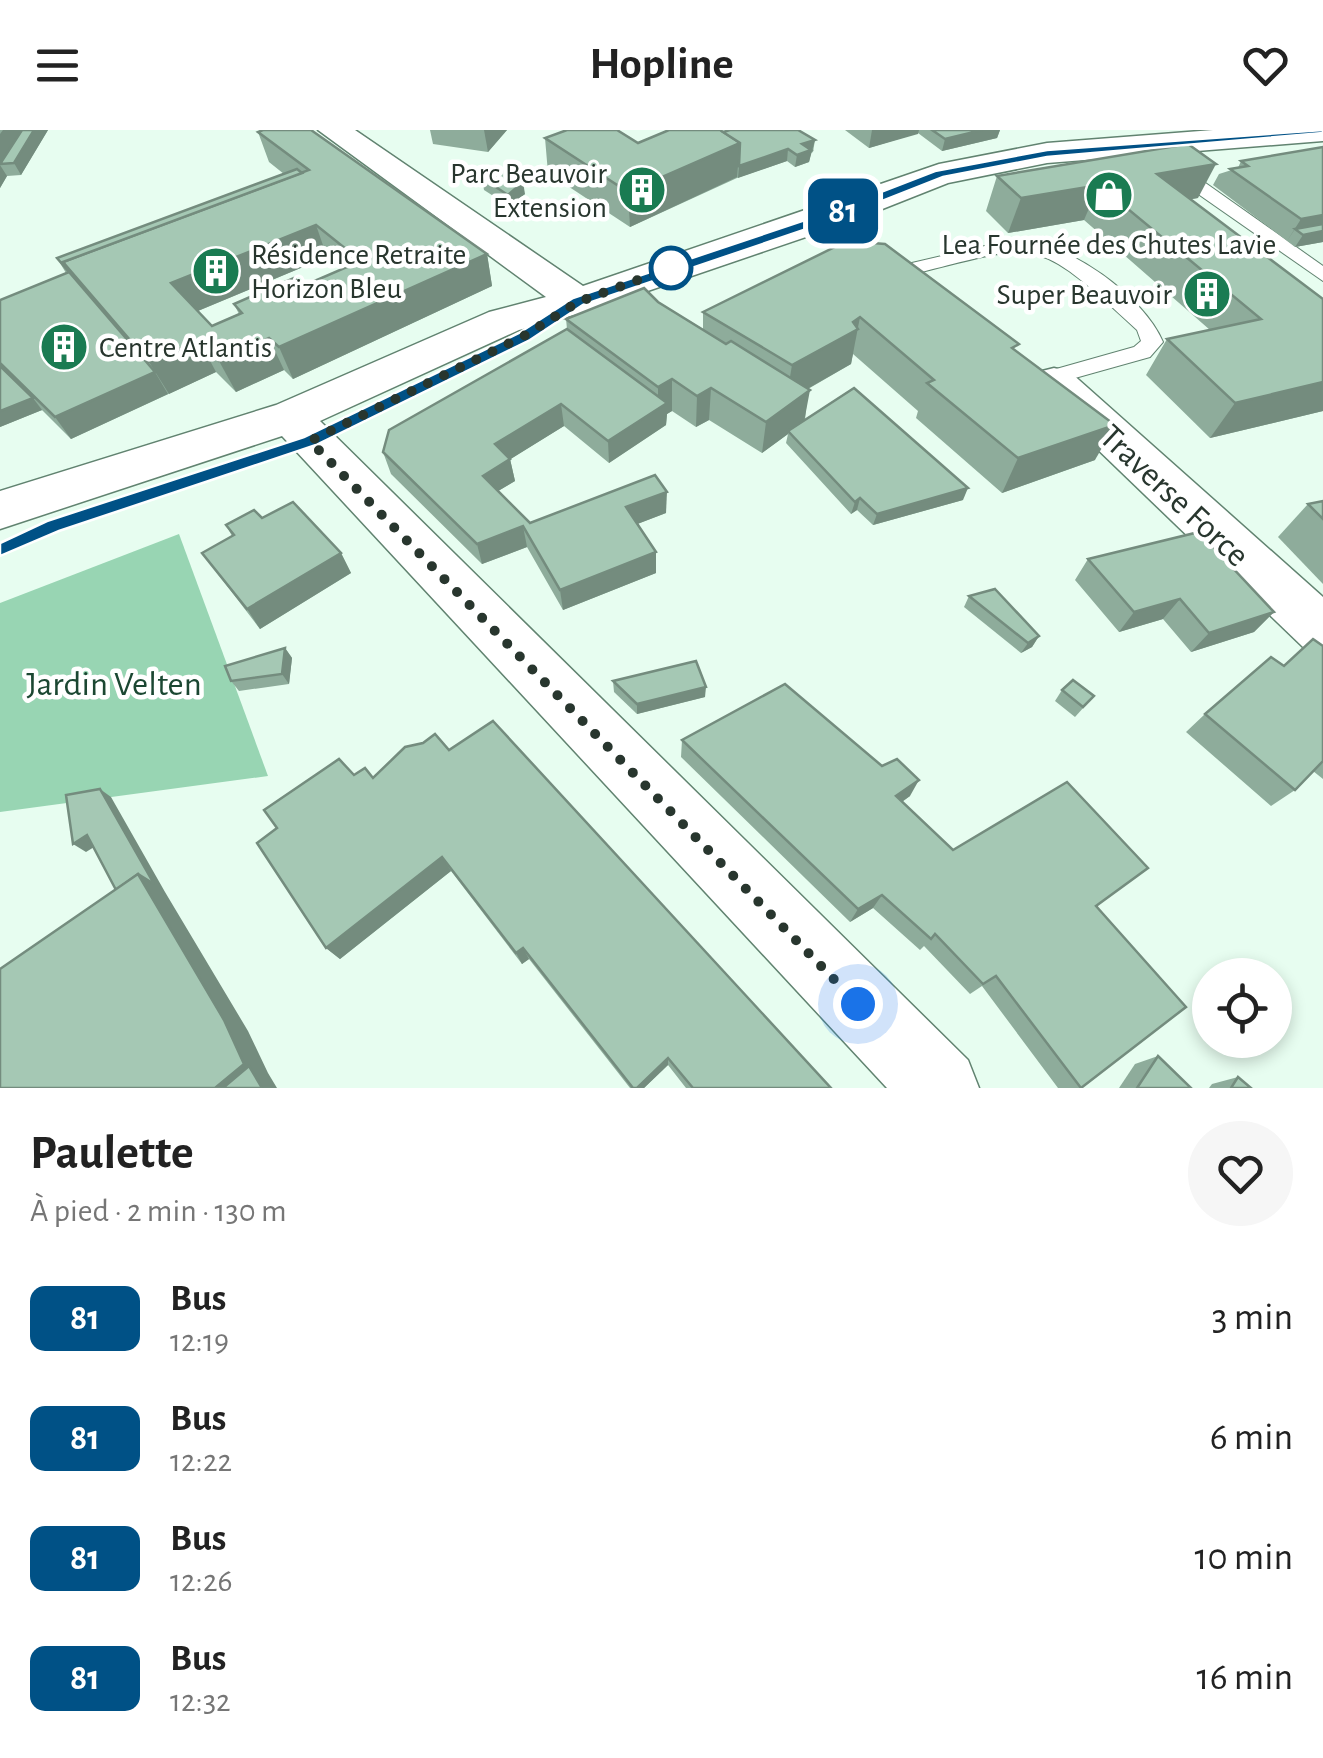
<!DOCTYPE html>
<html lang="fr">
<meta charset="utf-8">
<style>
body{margin:0;font-family:"Alegreya Sans",sans-serif;background:#f6f6f6;color:#222;height:100vh;display:flex;flex-direction:column;font-size:38px;white-space:nowrap}
*{box-sizing:border-box;margin:0}
p{font-size:32px;color:#767676}
.icon{flex:none;width:55px;height:55px;fill:none;stroke:currentColor;stroke-width:2;stroke-linecap:round;stroke-linejoin:round}
.map{position:relative;height:958px;overflow:hidden}
.drawer{display:flex;flex-direction:column;background:#fff;flex:1}
.drawer>*{flex:none}
.badge{padding:0 20px;border-radius:15px;font-size:35px;line-height:65px}
.fabs{position:absolute;left:1192px;top:828px;display:grid;gap:20px}
.fabs a{display:grid;place-items:center;width:100px;height:100px;border-radius:50%;background:#fff;box-shadow:0 5px 15px #0003;font-size:50px}
.you{position:absolute;width:50px;height:50px;margin:-25px;border:8px solid #fff;border-radius:50%;background:#1a73e8;box-shadow:0 0 0 15px #1a73e833}
.map>.badge{position:absolute;translate:-50% -50%;box-shadow:0 0 0 5px #fff}
.round{display:grid;place-items:center;flex:none;width:105px;height:105px;border-radius:52px;background:#f6f6f6}
.summary{display:flex;align-items:center;justify-content:space-between;height:170px;padding:0 30px}
h1{font-size:48px;font-weight:600;line-height:75px}
ul{padding:0;list-style:none}
li{display:flex;align-items:center;gap:30px;height:120px;padding:0 30px}
li div{flex:1}
li b{display:block;font-size:38px}
li em{font-style:normal}
li .badge{min-width:110px;font-weight:700;text-align:center}
header{display:flex;justify-content:space-between;align-items:center;height:130px;padding:0 30px;background:#fff;font-size:45px;font-weight:600}
.map>svg:first-child{display:block}
.green{fill:#98d5b3}
.lines{fill:none;stroke-linecap:round;stroke-linejoin:round}
.service-casing{stroke:#618370;stroke-width:2}
.minor-casing{stroke:#618370;stroke-width:3}
.service{fill:#fff;fill-rule:evenodd}
.minor{fill:#fff;fill-rule:evenodd}
.wall{fill:#8eac9b;fill-rule:evenodd}
.shaded-wall{fill:#748c7e}
.building{fill:#a5c8b4;stroke:#748c7e;stroke-width:2.5;fill-rule:evenodd}
.line{fill:#005186;stroke:#fff;stroke-width:2.5}
.walk{stroke:#28362e;stroke-width:10;stroke-dasharray:0 18}
.stop-dot{fill:#fff;stroke:#005186;stroke-width:5}
.labels{text-anchor:middle;stroke-width:9;stroke-linejoin:round;paint-order:stroke}
.far-poi-label{font-size:30px;fill:#28362e;stroke:#fff;text-anchor:end}
.street-label{font-size:35px;fill:#28362e;stroke:#fff}
.park-label{font-size:35px;fill:#1b4732;stroke:#fff}
</style>
<header><svg class="icon" aria-label="menu" viewBox="0 0 24 24"><path d="M4 6h16M4 12h16M4 18h16"/></svg>Hopline<svg class="icon" aria-label="heart" viewBox="0 0 24 24"><path d="M12 20l-8-8c-3-5 5-10 8-4 3-6 11-1 8 4z"/></svg></header>
<div class="map">
<svg width="1323" height="958" viewBox="0 0 1323 958">
<rect width="100%" height="100%" fill="#e7fdf0"/>
<polygon class="green" points="179,404 268,646 0,682 0,473"/>
<g class="lines">
<g class="service-casing">
<g id="service">
<polygon points="1168,35 1180,35 1323,136 1323,151 1168,43"/>
<path d="M1019,108C1069,114 1143,165 1163,212L1150,227L1050,255L1042,253L1039,248L1042,243L1134,217L1141,211L1137,200C1032,103 1041,112 906,146L896,140L899,136Z"/>
</g>
</g>
<g class="minor-casing">
<g id="minor">
<polygon points="318,0 355,0 583,156 939,34 1047,13 1213,0 1323,0 1323,11 1047,33 948,53 847,93 592,180 519,200 320,291 968,930 979,958 887,958 282,306 0,399 0,361 276,275 489,182 546,167"/>
<polygon points="1054,238 1070,242 1323,467 1323,524 1303,517 1038,262 1032,252 1038,242"/>
</g>
</g>
<use href="#service" class="service"/>
<use href="#minor" class="minor"/>
</g>
<g class="wall">
<polygon points="0,0 48,0 21,45 7,46 0,58"/>
<polygon points="430,0 507,0 488,22 433,14"/>
<polygon points="845,0 1000,0 997,8 942,21 918,3 869,18"/>
<path d="M258,2L487,124L492,156L293,249L284,240L236,262L216,242L71,309L41,279L42,280L0,297V170L66,143L57,128L284,44L269,32ZM327,127L342,139L303,156L234,174L239,184L212,196L198,181Z"/>
<polygon points="723,2 815,10 813,22 811,23 809,32 795,37 787,31 737,48 630,97 548,43 545,8 638,13"/>
<polygon points="1188,14 1198,68 1191,69 1323,169 1323,281 1210,308 1146,245 1167,209 1210,200 1084,90 1008,103 986,81 997,46"/>
<polygon points="1323,17 1323,112 1295,117 1213,55 1219,44 1238,38 1241,31"/>
<polygon points="482,48 525,64 509,76 484,60"/>
<polygon points="847,111 1016,221 1095,330 1002,363 916,288 918,281 853,224 851,234 808,259 805,290 963,370 873,395 857,380 851,384 786,313 788,304 762,323 709,290 696,297 672,281 667,284 666,295 609,333 564,296 510,329 515,351 498,361 530,393 666,383 637,394 656,443 563,480 527,417 482,434 391,344 383,322 567,199 566,189 658,172 703,199 703,182"/>
<polygon points="1323,371 1323,454 1278,407 1308,374"/>
<polygon points="262,388 341,423 351,443 260,499 202,423 232,406 226,395"/>
<polygon points="1088,429 1274,482 1254,502 1191,522 1163,489 1119,502 1075,450"/>
<polygon points="969,466 1039,506 1032,517 1021,523 964,477"/>
<polygon points="1323,516 1323,649 1313,641 1295,660 1271,676 1186,602 1205,584 1284,535"/>
<polygon points="285,518 292,528 289,554 239,561 231,551"/>
<polygon points="613,551 705,567 637,584 614,562"/>
<polygon points="1062,560 1094,566 1075,587 1055,571"/>
<polygon points="682,610 882,636 910,666 902,672 953,720 1096,776 1082,958 1058,958 982,856 970,864 924,816 920,820 873,778 850,792 681,627"/>
<polygon points="449,620 831,958 686,958 668,935 644,958 630,958 529,829 522,834 451,741 340,829 326,818 354,645 373,648"/>
<polygon points="1158,926 1191,958 1119,958 1135,934"/>
<polygon points="1238,947 1251,958 1209,958 1212,954"/>
</g>
<g class="shaded-wall">
<polygon points="3,0 48,0 21,45 14,33 0,34 0,4"/>
<polygon points="484,0 507,0 488,22"/>
<polygon points="872,0 919,0 918,4 869,18"/>
<polygon points="982,0 1000,0 997,8 942,21 945,9"/>
<polygon points="815,10 809,32 795,37 797,25 802,14"/>
<polygon points="740,13 737,47 630,97 628,62"/>
<polygon points="788,19 787,31 738,48 739,36"/>
<polygon points="1216,34 1198,68 1141,78 1157,44"/>
<polygon points="0,35 7,46 0,58"/>
<polygon points="523,52 525,64 509,76 508,65"/>
<polygon points="1099,55 1084,90 1008,103 1021,68"/>
<polygon points="1323,85 1323,112 1295,117 1303,105 1295,99 1287,111 1301,89"/>
<polygon points="316,95 327,127 188,185 171,153"/>
<polygon points="487,124 492,156 293,249 279,217"/>
<polygon points="860,187 851,234 786,271 792,235"/>
<polygon points="269,208 284,240 236,262 219,231"/>
<polygon points="199,210 216,242 169,264 149,232"/>
<polygon points="155,242 168,264 71,309 55,287"/>
<polygon points="672,249 672,281 667,284 666,295 609,333 608,311 658,278 658,257"/>
<polygon points="1323,252 1323,281 1210,308 1235,273"/>
<polygon points="711,258 709,290 696,297 697,266"/>
<polygon points="810,260 804,292 788,301 788,304 762,323 766,292"/>
<polygon points="33,268 42,280 0,297 0,281"/>
<polygon points="561,274 564,296 506,332 510,329 515,351 488,367 483,346 495,314"/>
<polygon points="1115,295 1095,330 1002,363 1018,328"/>
<polygon points="968,358 963,370 873,395 877,384"/>
<polygon points="667,362 666,383 627,398 626,377"/>
<polygon points="860,368 857,380 851,384 855,372"/>
<polygon points="523,396 527,417 482,434 477,414"/>
<polygon points="656,422 656,443 563,480 560,460"/>
<polygon points="341,423 351,443 260,499 247,479"/>
<polygon points="1180,469 1163,489 1119,502 1134,482"/>
<polygon points="1274,482 1254,502 1191,522 1209,503"/>
<polygon points="1039,506 1032,517 1021,523 1028,513"/>
<polygon points="285,518 292,528 289,554 282,544"/>
<polygon points="706,557 705,567 637,584 637,574"/>
<polygon points="919,650 910,666 887,682 896,666"/>
<polygon points="100,659 111,667 165,762 248,901 268,943 277,958 215,958 138,744"/>
<polygon points="87,705 99,714 86,722 73,714"/>
<polygon points="442,727 451,741 340,829 326,818"/>
<polygon points="882,765 873,778 850,792 858,779"/>
<polygon points="523,818 529,829 522,834 516,823"/>
<polygon points="668,928 668,935 644,958 637,958"/>
</g>
<g class="building">
<polygon points="22,0 34,0 14,33 0,34"/>
<path d="M263,0H311L487,124L279,217L269,208L219,231L199,210L149,232L63,132L309,40L258,2ZM316,95L361,131L303,156L294,148L234,174L242,183L212,196L171,153Z"/>
<polygon points="567,0 617,0 638,13 669,0 720,0 740,13 628,62 545,8"/>
<polygon points="730,0 798,0 815,10 802,14 811,20 797,25 788,19 739,36 740,13 723,2"/>
<polygon points="932,0 982,0 945,9"/>
<polygon points="1188,14 1216,34 1157,44 1323,169 1323,252 1235,273 1167,209 1261,189 1099,55 1021,68 997,46"/>
<polygon points="1323,17 1323,85 1301,89 1230,39 1248,36 1241,31"/>
<polygon points="297,39 302,43 63,132 69,142 57,128"/>
<polygon points="502,40 523,52 508,65 482,48"/>
<polygon points="1323,94 1323,101 1303,105 1295,99"/>
<polygon points="847,111 885,114 1019,214 1012,218 1115,295 1018,328 927,253 934,250 860,187 853,192 858,199 792,235 703,182"/>
<polygon points="69,142 155,242 55,287 0,233 0,170"/>
<polygon points="644,158 658,172 726,214 731,211 810,260 766,292 711,258 697,266 672,249 658,257 566,189"/>
<polygon points="567,199 667,273 608,311 561,274 495,314 510,329 483,346 530,393 655,345 667,362 626,377 656,422 560,460 523,396 477,414 383,322 389,300"/>
<polygon points="0,236 33,268 0,281"/>
<polygon points="854,258 968,358 877,384 860,368 855,372 788,301"/>
<polygon points="1323,371 1323,389 1308,374"/>
<polygon points="293,372 341,423 247,479 202,423 234,405 226,395 254,380 262,388"/>
<polygon points="1199,402 1274,482 1209,503 1180,469 1134,482 1088,429"/>
<polygon points="995,459 1039,506 1028,513 969,466"/>
<polygon points="1313,509 1323,516 1323,631 1295,660 1205,584 1271,527 1284,536"/>
<polygon points="285,518 282,544 231,551 225,536"/>
<polygon points="696,531 706,557 637,574 613,551"/>
<polygon points="1073,550 1094,566 1083,577 1062,560"/>
<polygon points="785,554 882,636 897,629 919,650 896,666 953,720 1067,652 1148,738 1096,776 1186,877 1081,958 996,846 983,854 935,804 931,809 882,765 858,779 682,610"/>
<polygon points="493,591 831,958 693,958 668,928 637,958 633,958 523,818 516,823 442,727 326,818 257,713 277,698 264,680 339,629 354,645 365,638 373,648 405,617 423,613 435,604 449,620"/>
<polygon points="100,659 154,754 138,744 116,760 87,705 73,714 66,665"/>
<polygon points="138,744 224,890 244,934 215,958 0,958 0,839"/>
<polygon points="1158,926 1191,958 1137,958"/>
<polygon points="249,936 262,958 223,958"/>
<polygon points="1238,947 1251,958 1231,958"/>
</g>
<polygon class="line" points="1323,0 1323,3 1047,27 943,47 839,88 583,175 530,210 316,315 59,401 0,426 0,413 47,391 304,307 519,203 573,168 829,82 935,41 1047,20"/>
<g class="lines">
<polyline class="walk" points="671,138 578,172 524,206 310,311 858,874"/>
</g>
<defs>
<g id="building-disc" transform="scale(2.5)"><circle r="9.5" fill="#1a7b52" stroke="#fff"/><path d="M-4-6H4V6H1V3H-1V6H-4ZM-2.5-4.3h1.7v1.8h-1.7ZM.8-4.3h1.7v1.8H.8ZM-2.5-1h1.7V.8h-1.7ZM.8-1h1.7V.8H.8Z" fill="#fff"/></g>
<g id="shop-disc" transform="scale(2.5)"><circle r="9.5" fill="#1a7b52" stroke="#fff"/><path d="M-5-2.5h2.3a2.7 3.5 0 0 1 5.4 0H5L5.5 6h-11ZM-1.5-2.5h3a1.5 2.3 0 0 0-3 0Z" fill="#fff"/></g>
</defs>
<g fill-rule="evenodd">
<use href="#building-disc" x="642" y="60"/>
<use href="#shop-disc" x="1109" y="65"/>
<use href="#building-disc" x="216" y="141"/>
<use href="#building-disc" x="1207" y="164"/>
<use href="#building-disc" x="64" y="217"/>
</g>
<circle class="stop-dot" cx="671" cy="138" r="20"/>
<g class="labels">
<g class="far-poi-label">
<text x="607" y="53">Parc Beauvoir<tspan x="607" dy="34">Extension</tspan></text>
<text x="1109" y="124" text-anchor="middle">Lea Fournée des Chutes Lavie</text>
<text x="251" y="134" text-anchor="start">Résidence Retraite<tspan x="251" dy="34">Horizon Bleu</tspan></text>
<text x="1172" y="174">Super Beauvoir</text>
<text x="99" y="227" text-anchor="start">Centre Atlantis</text>
</g>
<g class="street-label">
<text transform="translate(1175 365) rotate(43)" y="12">Traverse Force</text>
</g>
<g class="park-label">
<text x="114" y="565">Jardin Velten</text>
</g>
</g>
</svg>
<div class="fabs">
<a><svg class="icon" aria-label="locate" viewBox="0 0 24 24"><circle cx="12" cy="12" r="6"/><path d="M12 2v4M12 18v4M2 12h4M18 12h4"/></svg></a>
</div>
<div class="you" style="left:858px;top:874px"></div>
<b class="badge" style="left:843px;top:81px;background:#005186;color:#fff">81</b>
</div>
<section class="drawer">
<div class="summary"><div><h1>Paulette</h1><p>À pied · 2 min · 130 m</p></div><a class="round"><svg class="icon" aria-label="heart" viewBox="0 0 24 24"><path d="M12 20l-8-8c-3-5 5-10 8-4 3-6 11-1 8 4z"/></svg></a></div>
<ul>
<li><span class="badge" style="background:#005186;color:#fff">81</span><div><b>Bus</b><p>12:19</p></div><em>3 min</em></li>
<li><span class="badge" style="background:#005186;color:#fff">81</span><div><b>Bus</b><p>12:22</p></div><em>6 min</em></li>
<li><span class="badge" style="background:#005186;color:#fff">81</span><div><b>Bus</b><p>12:26</p></div><em>10 min</em></li>
<li><span class="badge" style="background:#005186;color:#fff">81</span><div><b>Bus</b><p>12:32</p></div><em>16 min</em></li>
</ul>
</section>
